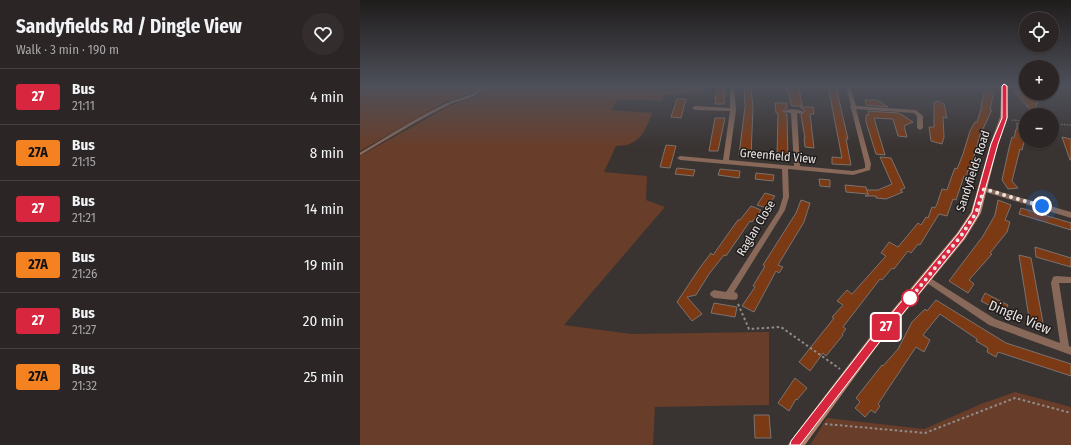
<!DOCTYPE html>
<meta charset="utf-8">
<style>
body{margin:0;font-family:"Fira Sans Condensed",sans-serif;background:#332e2d;color:#f1f3f6;height:100vh;display:flex;flex-direction:column;font-size:15px;white-space:nowrap}
*{box-sizing:border-box;margin:0}
p{font-size:13px;color:#a6a5a7}
.icon{flex:none;width:22px;height:22px;fill:none;stroke:currentColor;stroke-width:2;stroke-linecap:round;stroke-linejoin:round}
.map{position:relative;flex:1;overflow:hidden}
.side{display:flex;flex-direction:column;background:#2b2625;width:360px}
.side>*{flex:none}
.badge{padding:0 8px;border-radius:3px;font-size:14px;line-height:26px}
.fabs{position:absolute;left:659px;top:12px;display:grid;gap:8px}
.fabs a{display:grid;place-items:center;width:40px;height:40px;border-radius:50%;background:#2b2625;box-shadow:0 1px 3px #0004,0 0 0 1px #474342;font-size:20px}
.you{position:absolute;width:20px;height:20px;margin:-10px;border:3px solid #fff;border-radius:50%;background:#1a73e8;box-shadow:0 0 0 6px #1a73e833}
.map>.badge{position:absolute;translate:-50% -50%;box-shadow:0 0 0 2px #fff}
.round{display:grid;place-items:center;flex:none;width:42px;height:42px;border-radius:21px;background:#332e2d}
.summary{display:flex;align-items:center;justify-content:space-between;height:68px;padding:0 16px}
h1{font-size:19px;font-weight:700;line-height:30px}
ul{padding:0;list-style:none}
li{display:flex;align-items:center;gap:12px;height:56px;padding:0 16px;border-top:1px solid #474342}
li div{flex:1}
li b{display:block;font-size:15px}
li em{font-style:normal}
li .badge{min-width:44px;font-weight:700;text-align:center}
main{display:flex;flex:1;min-height:0}
.map>svg:first-child{display:block}
.green{fill:#683d29}
.building{fill:#7b3914;stroke:#7a7370}
.lines{fill:none;stroke-linecap:round;stroke-linejoin:round}
.path-far1{stroke:#918c8a;stroke-width:1;stroke-dasharray:1.5 1.5;stroke-linecap:butt}
.path{stroke:#918c8a;stroke-width:2;stroke-dasharray:2.5 2.5;stroke-linecap:butt}
.lane{stroke:#876859;stroke-width:2.5}
.street{fill:#876859;fill-rule:evenodd}
.secondary{fill:#b5836c;fill-rule:evenodd}
.line{fill:#d7263d;stroke:#fff}
.walk{stroke:#e9e5e4;stroke-width:4;stroke-dasharray:0 7.2}
.stop-dot{fill:#fff;stroke:#d7263d;stroke-width:2}
.labels{text-anchor:middle;stroke-width:3;stroke-linejoin:round;paint-order:stroke}
.street-label{font-size:12px;fill:#e9e5e4;stroke:#1f1c1b}
.near-street-label{font-size:14px;fill:#e9e5e4;stroke:#1f1c1b}
</style>
<main>
<section class="side">
<div class="summary"><div><h1>Sandyfields Rd / Dingle View</h1><p>Walk · 3 min · 190 m</p></div><a class="round"><svg class="icon" aria-label="heart" viewBox="0 0 24 24"><path d="M12 20l-8-8c-3-5 5-10 8-4 3-6 11-1 8 4z"/></svg></a></div>
<ul>
<li><span class="badge" style="background:#d7263d;color:#fff">27</span><div><b>Bus</b><p>21:11</p></div><em>4 min</em></li>
<li><span class="badge" style="background:#f58220;color:#111">27A</span><div><b>Bus</b><p>21:15</p></div><em>8 min</em></li>
<li><span class="badge" style="background:#d7263d;color:#fff">27</span><div><b>Bus</b><p>21:21</p></div><em>14 min</em></li>
<li><span class="badge" style="background:#f58220;color:#111">27A</span><div><b>Bus</b><p>21:26</p></div><em>19 min</em></li>
<li><span class="badge" style="background:#d7263d;color:#fff">27</span><div><b>Bus</b><p>21:27</p></div><em>20 min</em></li>
<li><span class="badge" style="background:#f58220;color:#111">27A</span><div><b>Bus</b><p>21:32</p></div><em>25 min</em></li>
</ul>
</section>
<div class="map">
<svg width="711" height="445" viewBox="0 0 711 445">
<rect width="100%" height="100%" fill="#393331"/>
<g class="green">
<polygon points="0,86 118,86 115,92 85,102 0,151"/>
<path d="M124,86H344V92L304,95L302,101L258,99L251,110L292,113C285,133 279,146 256,146L244,172L287,176L286,200L305,207L204,325L271,334L409,332V405L295,407L293,445H0V156L89,106L116,97L121,94Z"/>
<polygon points="655,392 711,407 711,445 450,445 467,418 564,429 621,404"/>
</g>
<g class="building">
<polygon points="357,86 365,86 364,104 355,104"/>
<polygon points="384,86 391,86 393,108 391,156 379,155 385,107"/>
<polygon points="468,86 476,87 488,139 486,139 491,165 472,164 472,157 482,158"/>
<polygon points="626,86 633,95 630,110 632,110 620,135 610,170 608,170 606,177 604,176 596,200 593,199 587,216 579,214 560,245 558,244 551,253 548,251 534,269 532,268 522,280 520,279 483,327 486,329 482,334 483,335 466,356 463,353 450,371 439,362 474,318 472,317 483,305 477,301 487,290 492,294 526,256 521,253 529,242 538,247 558,223 561,225 566,217 568,218 572,207 575,208 577,204 582,189 587,190 593,173 595,168 597,169 603,154 610,131 615,122 617,122 622,106 621,105"/>
<polygon points="426,87 439,87 442,106 432,106"/>
<polygon points="659,88 666,89 666,93 671,93 670,95 678,103 675,105 682,112 672,112 654,91 659,92"/>
<polygon points="317,99 326,99 321,118 311,117"/>
<polygon points="505,100 517,100 528,107 506,105"/>
<polygon points="578,101 584,104 587,118 583,117 584,137 582,144 571,141 569,127 574,127 574,102"/>
<polygon points="415,103 427,103 427,108 423,111 427,114 428,159 417,158 418,113 416,113"/>
<polygon points="440,107 453,107 454,114 450,114 454,148 445,147 444,138 445,138 441,115 445,111"/>
<polygon points="508,111 539,113 553,122 544,126 547,137 538,136 533,119 514,118 525,155 516,154 506,122 506,115 509,115"/>
<polygon points="355,118 365,118 358,151 349,151"/>
<polygon points="657,123 666,125 666,134 662,150 660,149 652,181 658,188 648,189 642,180 649,148 652,137 654,138 656,129 657,129"/>
<polygon points="702,137 711,139 711,160 710,160"/>
<polygon points="306,145 316,146 310,168 300,167"/>
<polygon points="520,157 531,158 545,188 540,190 543,192 526,199 516,198 516,196 505,196 508,195 507,190 518,190 532,184"/>
<polygon points="317,168 335,170 333,176 315,174"/>
<polygon points="360,169 380,171 379,178 358,175"/>
<polygon points="396,173 414,175 413,181 395,179"/>
<polygon points="459,179 470,180 470,187 460,186"/>
<polygon points="485,185 506,187 508,194 486,192"/>
<polygon points="405,193 415,196 407,208 397,205"/>
<polygon points="441,200 450,203 444,222 418,265 423,267 419,273 416,271 394,312 382,306 395,287 393,286 405,266 403,265 436,213"/>
<polygon points="638,200 651,205 645,220 650,222 647,232 630,253 632,254 609,280 614,284 608,293 589,281 623,236 635,215"/>
<polygon points="391,206 401,210 392,222 390,221 366,256 364,255 349,274 336,295 327,297 342,314 332,321 317,302 339,269 351,253 353,255 378,220 380,220"/>
<polygon points="661,208 711,223 711,230 659,214"/>
<polygon points="675,247 711,258 711,267 676,257"/>
<polygon points="659,255 671,258 684,328 670,324"/>
<polygon points="625,293 648,305 644,313 621,301"/>
<polygon points="576,300 646,343 711,364 711,376 638,352 636,357 627,352 628,348 616,341 617,339 580,314 563,335 570,340 564,352 556,347 518,404 520,406 515,413 511,410 505,417 495,408 500,402 496,398 522,365 523,366 538,349 552,322 565,309 567,311"/>
<polygon points="354,303 377,307 375,317 351,313"/>
<polygon points="435,378 447,388 437,400 436,399 429,411 418,403"/>
<polygon points="394,415 409,415 411,438 395,438"/>
</g>
<g class="lines">
<g class="path-far1">
<polyline points="652,120 666,121"/>
<polyline points="692,124 711,125"/>
</g>
<g class="path">
<polyline points="378,304 389,329 421,327 480,369"/>
<polyline points="465,424 565,433 655,398 711,413"/>
</g>
<path class="lane" d="M0,154C29,137 58,118 88,104C101,97 114,100 122,86"/>
<g class="street">
<path d="M370,86H374L376,110L369,160L434,166L431,113L425,112L424,111C429,108 439,109 444,112L441,114L437,113L440,166L493,171L505,168V164L491,108L489,107L491,106L486,86H490L496,106L556,110L563,116V128L560,130L557,128V116L554,113L496,109L511,164L510,170L493,175L428,169L429,197L425,210L374,292L377,293L378,296L377,299L374,300L354,298L351,296L350,294L351,292L354,290L366,292L419,210L423,197L422,169L320,160L317,158L320,156L363,160L370,111L335,110L332,108L335,106L370,108Z"/>
<polygon points="622,187 624,187 711,212 711,218 622,191 621,189"/>
<polygon points="567,276 635,319 700,343 691,283 693,277 696,276 711,277 711,283 699,283 709,346 711,347 711,355 629,325 564,281 563,279 564,277"/>
</g>
<polygon class="secondary" points="641,86 647,86 648,117 638,145 621,213 605,239 518,345 445,445 428,445 431,440 510,337 597,233 611,212 630,145 640,117"/>
</g>
<linearGradient id="sky" x2="0" y2="1"><stop stop-color="#1f1c1b"/><stop offset="0.58" stop-color="#4e505a"/><stop offset="1" stop-color="#4e505a" stop-opacity="0"/></linearGradient>
<rect width="711" height="148" fill="url(#sky)"/>
<polygon class="line" points="644,84 647,86 647,118 638,144 618,215 604,238 518,344 440,445 430,445 431,441 511,338 598,234 612,213 631,144 642,118 642,86"/>
<g class="lines">
<polyline class="walk" points="550,298 549,300 601,236 616,213 624,189 682,206"/>
</g>
<circle class="stop-dot" cx="550" cy="298" r="8"/>
<g class="labels">
<g class="street-label">
<text transform="translate(418 156) rotate(5)" y="4">Greenfield View</text>
<text transform="translate(613 171) rotate(-72)" y="4">Sandyfields Road</text>
<text transform="translate(396 228) rotate(-59)" y="4">Raglan Close</text>
</g>
<g class="near-street-label">
<text transform="translate(660 317) rotate(23)" y="5">Dingle View</text>
</g>
</g>
</svg>
<div class="fabs">
<a><svg class="icon" aria-label="locate" viewBox="0 0 24 24"><circle cx="12" cy="12" r="6"/><path d="M12 2v4M12 18v4M2 12h4M18 12h4"/></svg></a>
<a>+</a>
<a>−</a>
</div>
<div class="you" style="left:682px;top:206px"></div>
<b class="badge" style="left:526px;top:327px;background:#d7263d;color:#fff">27</b>
</div>
</main>
